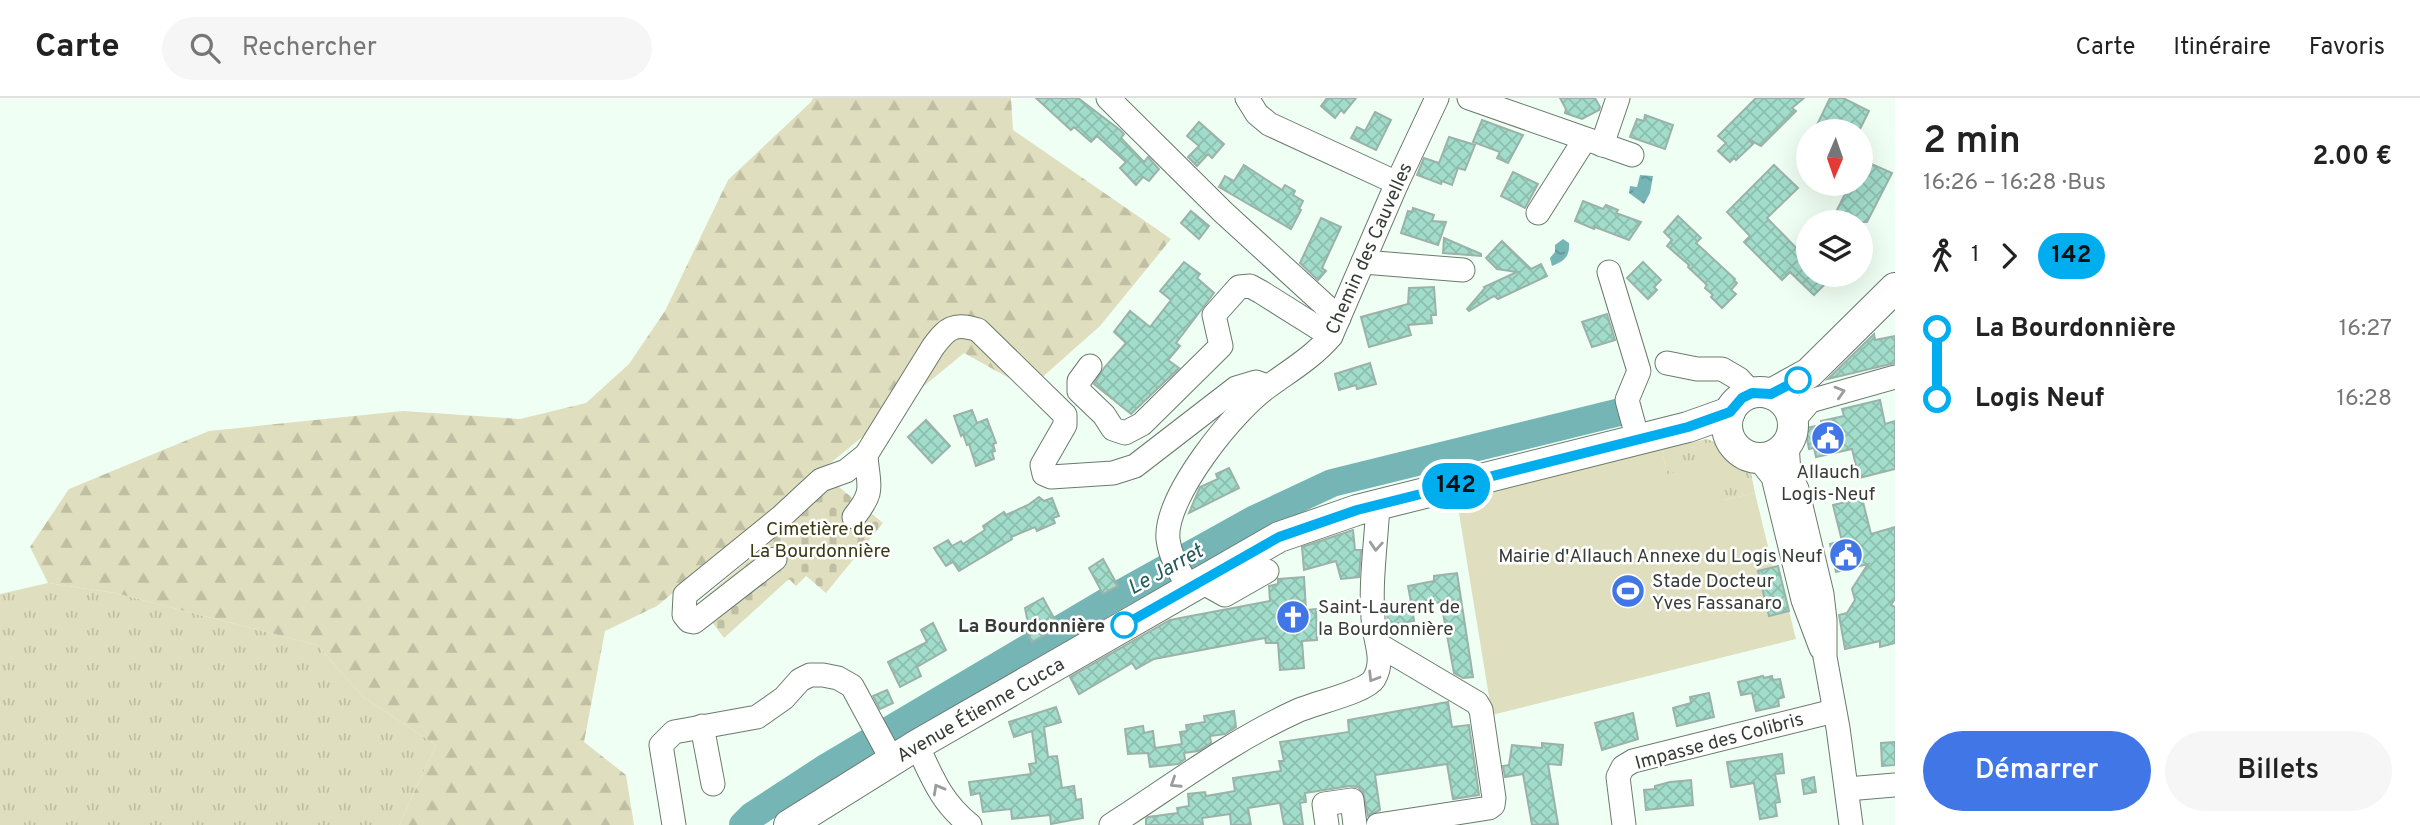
<!DOCTYPE html>
<html lang="fr">
<meta charset="utf-8">
<style>
body{margin:0;font-family:Overpass,sans-serif;background:#f6f6f6;color:#222;height:100vh;display:flex;flex-direction:column;font-size:26px;white-space:nowrap}
*{box-sizing:border-box;margin:0}
p{font-size:23px;color:#767676}
.icon{flex:none;width:38px;height:38px;fill:none;stroke:currentColor;stroke-width:2;stroke-linecap:round;stroke-linejoin:round}
.map{position:relative;flex:1;overflow:hidden}
.sheet{display:flex;flex-direction:column;background:#fff;width:525px}
.sheet>*{flex:none}
.badge{padding:0 14px;border-radius:23px;font-size:24px;line-height:46px}
.needle{width:46px;rotate:182deg}
.controls{position:absolute;left:1796px;top:21px;display:grid;gap:14px}
.controls a{display:grid;place-items:center;width:77px;height:77px;border-radius:50%;background:#fff;box-shadow:0 7px 28px #0002;font-size:35px}
.map>.badge{position:absolute;translate:-50% -50%;box-shadow:0 0 0 4px #fff}
.legs{display:flex;align-items:center;gap:10px;height:77px;padding:0 28px;font-size:23px}
.legs p{margin-inline-start:auto}
.summary{display:flex;align-items:center;justify-content:space-between;height:119px;padding:0 28px}
h1{font-size:38px;font-weight:600;line-height:52px}
.action{display:flex;gap:14px;margin-top:auto;padding:14px 28px}
.action a{flex:1;height:80px;border-radius:42px;background:#4176e7;color:#fff;font-size:28px;font-weight:600;line-height:80px;text-align:center}
.action a+a{background:#f6f6f6;color:#222}
ul{padding:0 28px;list-style:none}
li{display:flex;align-items:center;gap:24px;height:70px;font-size:26px}
li i{display:grid;place-items:center;width:10px;height:100%;margin:0 9px;background:currentColor}
li i::after{content:'';width:18px;height:18px;margin:-9px;border:5px solid;border-radius:50%;background:#fff}
li p{margin-inline-start:auto}
li:first-child i{background:linear-gradient(#0000 50%,currentColor 0)}
li:last-child i{background:linear-gradient(currentColor 50%,#0000 0)}
header{display:flex;align-items:center;gap:42px;box-sizing:border-box;height:98px;padding:0 35px;background:#fff;border-bottom:2px solid #e0e0e0}
header strong{font-size:33px}
nav{display:flex;gap:38px;margin-inline-start:auto;font-size:24px}
.search{width:490px;height:63px;background:#f6f6f6;display:flex;align-items:center;gap:18px;box-sizing:border-box;padding:0 24px;border-radius:38px;color:#767676;font-size:26px}
main{display:flex;flex:1;min-height:0}
.map>svg:first-child{display:block}
.grass{fill:url(#grass-tufts)}
.forest{fill:url(#forest-firs)}
.cemetery{fill:url(#cemetery-stones)}
.garden{fill:#dfdebe}
.water{fill:url(#water-ripples)}
.lines{fill:none;stroke-linecap:round;stroke-linejoin:round}
.river{stroke:#76b5b5;stroke-width:28}
.building{fill:url(#building-cross-hatch);stroke:#9bb2aa;stroke-width:2}
.minor-casing{stroke:#6a7a6d;stroke-width:25}
.major-casing{stroke:#6a7a6d;stroke-width:32}
.minor{stroke:#fff;stroke-width:23}
.major{stroke:#fff;stroke-width:30}
.oneway{stroke:#9a9e9b}
.line-1-casing{stroke:#fff;stroke-width:16}
.line-1{stroke:#00adee;stroke-width:10}
.stop-1-dot{fill:#fff;stroke:#00adee;stroke-width:3.5}
.labels{text-anchor:middle;stroke-width:5;stroke-linejoin:round;paint-order:stroke}
.street-label{font-size:19px;fill:#363d37;stroke:#fff}
.poi-label{font-size:19px;fill:#363d37;stroke:#fff;text-anchor:start}
.park-label{font-size:19px;fill:#3b3912;stroke:#fff}
.stop-label{font-size:19px;font-weight:bold;fill:#363d37;stroke:#fff;text-anchor:end}
.water-label{font-size:21px;font-style:italic;fill:#255b5b;stroke:#fff}
</style>
<header>
<strong>Carte</strong>
<div class="search"><svg class="icon" aria-label="search" viewBox="0 0 24 24"><circle cx="10" cy="10" r="6"/><path d="M15 15l6 6"/></svg>Rechercher</div>
<nav><a>Carte</a><a>Itinéraire</a><a>Favoris</a></nav>
</header>
<main>
<div class="map">
<svg width="1895" height="727" viewBox="0 0 1895 727">
<defs>
<pattern id="grass-tufts" width="24" height="20" patternUnits="userSpaceOnUse" patternTransform="scale(1.75)"><rect width="24" height="20" fill="#dfdebe"/><path d="M3 7l-1-3M5 7V3M7 7l1-3M15 17l-1-3M17 17v-4M19 17l1-3" fill="none" stroke="#c0bfa4"/></pattern>
<pattern id="forest-firs" width="22" height="20" patternUnits="userSpaceOnUse" patternTransform="scale(1.75)"><rect width="22" height="20" fill="#dfdebe"/><path d="M5 1l3.5 6h-7zM16 11l3.5 6h-7z" fill="#c0bfa4"/></pattern>
<pattern id="cemetery-stones" width="16" height="16" patternUnits="userSpaceOnUse" patternTransform="scale(1.75)"><rect width="16" height="16" fill="#dfdebe"/><path d="M2 7V4a2 2 0 0 1 4 0v3zM10 15v-3a2 2 0 0 1 4 0v3z" fill="#c0bfa4"/></pattern>
<pattern id="water-ripples" width="26" height="14" patternUnits="userSpaceOnUse" patternTransform="scale(1.75)"><rect width="26" height="14" fill="#76b5b5"/><path d="M2 4q2-2 4 0t4 0M15 11q2-2 4 0t4 0" fill="none" stroke="#629494"/></pattern>
<pattern id="building-cross-hatch" width="8" height="8" patternUnits="userSpaceOnUse" patternTransform="scale(1.75)"><rect width="8" height="8" fill="#a2dcca"/><path d="M0 0l8 8M0 8l8-8" fill="none" stroke="#8cbeae"/></pattern>
</defs>
<rect width="100%" height="100%" fill="#f0fff3"/>
<g class="grass">
<path d="M1707,341C1725,347 1728,363 1750,370L1755,395L1724,402L1667,376L1662,351Z"/>
<polygon points="48,485 115,495 317,547 363,599 436,647 399,727 0,727 0,496"/>
</g>
<polygon class="forest" points="813,0 1011,0 1013,32 1171,141 1100,228 1029,291 964,255 657,508 605,533 584,644 626,677 634,727 399,727 436,647 363,599 317,547 115,495 48,485 30,449 69,391 209,333 403,313 520,321 586,305 629,266 665,213 728,82 811,4"/>
<polygon class="cemetery" points="833,384 883,425 826,495 806,478 796,488 789,481 724,540 698,505 768,446 773,438"/>
<polygon class="garden" points="1662,351 1667,376 1714,365 1724,402 1755,395 1773,469 1778,469 1796,541 1492,617 1457,403"/>
<g class="water">
<polygon points="1640,77 1653,78 1650,95 1644,106 1629,95 1630,88 1637,89"/>
<path d="M1563,141L1569,145C1570,159 1564,163 1552,168L1550,160L1555,154V147Z"/>
</g>
<g class="lines">
<polyline class="river" points="743,727 752,718 827,669 1111,501 1253,422 1332,385 1628,312"/>
</g>
<g class="building">
<polygon points="1036,0 1078,0 1120,32 1124,36 1121,40 1144,64 1148,59 1159,71 1149,83 1143,79 1136,87 1120,70 1126,64 1097,38 1091,44 1074,29 1071,32"/>
<polygon points="1327,0 1356,0 1344,15 1341,12 1335,20 1321,8"/>
<polygon points="1560,0 1595,0 1600,9 1599,12 1582,21 1565,15 1566,11"/>
<polygon points="1756,0 1804,0 1792,10 1796,13 1761,48 1748,41 1753,46 1736,62 1734,60 1730,64 1718,53 1726,45 1718,38"/>
<polygon points="1830,0 1843,0 1869,13 1859,33 1814,33"/>
<polygon points="1375,14 1391,22 1376,52 1351,40 1357,29 1365,33"/>
<polygon points="1645,17 1673,27 1665,51 1630,39 1637,21 1644,23"/>
<polygon points="1482,22 1523,37 1508,65 1497,60 1500,54 1473,44"/>
<polygon points="1199,24 1224,46 1212,60 1208,56 1197,68 1188,59 1199,48 1187,38"/>
<polygon points="1449,39 1475,47 1465,72 1458,70 1452,87 1442,83 1441,86 1417,77 1424,60 1439,65"/>
<polygon points="1860,61 1892,75 1867,124 1831,124 1850,86 1860,86"/>
<polygon points="1244,67 1282,92 1285,87 1295,93 1293,97 1303,103 1299,111 1301,112 1291,131 1219,89 1225,78 1234,83"/>
<polygon points="1774,67 1798,90 1767,120 1808,162 1808,177 1834,177 1814,197 1790,174 1782,182 1744,144 1750,138 1727,114"/>
<polygon points="1513,74 1538,86 1525,110 1501,98"/>
<polygon points="1583,103 1603,111 1606,107 1618,112 1616,115 1641,124 1629,142 1595,129 1594,131 1575,123"/>
<polygon points="1413,110 1434,117 1432,123 1446,124 1438,147 1401,135 1408,113 1412,114"/>
<polygon points="1191,113 1209,128 1199,141 1181,125"/>
<polygon points="1678,118 1701,140 1696,145 1735,181 1734,182 1737,185 1731,192 1736,196 1722,210 1711,199 1713,197 1705,190 1707,187 1688,169 1689,167 1667,148 1672,142 1664,134"/>
<polygon points="1321,120 1341,129 1322,170 1326,173 1318,182 1300,165"/>
<polygon points="1444,140 1481,156 1481,158 1443,155"/>
<polygon points="1502,143 1531,171 1541,166 1547,178 1498,201 1494,198 1469,213 1467,211 1485,190 1484,189 1517,174 1497,171 1486,160"/>
<polygon points="1184,164 1200,176 1197,180 1214,195 1176,245 1180,248 1168,262 1179,270 1131,316 1094,286 1104,270 1126,245 1114,234 1130,213 1150,229 1171,202 1160,193"/>
<polygon points="1643,164 1661,182 1654,189 1657,192 1648,201 1627,180"/>
<polygon points="1434,189 1436,217 1431,217 1432,225 1408,227 1411,237 1369,249 1361,219 1408,206 1409,190"/>
<polygon points="1607,216 1615,242 1592,249 1582,224"/>
<polygon points="1874,236 1875,242 1895,238 1895,265 1828,281"/>
<polygon points="1370,265 1376,286 1357,291 1356,287 1339,292 1335,276"/>
<polygon points="1880,302 1885,326 1895,323 1895,371 1859,380 1852,351 1816,359 1814,350 1809,351 1805,330 1822,327 1821,323 1844,318 1842,311"/>
<polygon points="972,312 977,325 987,321 996,345 993,346 995,353 992,354 994,361 976,368 969,346 967,347 963,336 961,338 954,318"/>
<polygon points="926,322 950,348 932,365 908,339"/>
<polygon points="1229,370 1239,390 1189,415 1200,389 1218,381 1216,376"/>
<polygon points="1039,399 1044,403 1052,400 1059,418 1053,420 1055,425 1037,433 1035,429 1011,439 1012,441 959,473 953,464 946,468 934,450 948,442 952,448 961,443 963,446 985,432 983,428 1004,414 1006,417 1028,407"/>
<polygon points="1862,400 1871,436 1895,429 1895,501 1891,507 1895,509 1895,545 1880,549 1880,543 1845,551 1839,517 1847,515 1855,502 1852,491 1868,466 1836,474 1830,446 1842,443 1833,407"/>
<polygon points="1353,432 1355,452 1361,452 1359,479 1341,481 1336,463 1304,472 1302,449"/>
<polygon points="1103,461 1118,488 1103,496 1089,470"/>
<polygon points="1778,468 1789,513 1769,518 1758,473"/>
<polygon points="1457,475 1473,579 1463,580 1454,575 1441,504 1412,508 1414,523 1388,527 1387,514 1386,508 1411,504 1408,488 1434,483 1434,478"/>
<polygon points="1304,479 1306,512 1316,511 1317,542 1302,543 1304,570 1280,572 1278,545 1266,545 1265,540 1154,561 1136,571 1132,565 1079,596 1070,579 1170,522 1270,503 1269,488 1278,486 1278,481"/>
<polygon points="1043,500 1059,529 1032,544 1026,532 1029,530 1025,510"/>
<polygon points="933,525 946,552 917,569 921,578 900,589 888,564 927,544 921,532"/>
<polygon points="1763,578 1764,580 1772,578 1773,582 1780,581 1784,599 1778,601 1779,608 1756,613 1752,595 1741,597 1738,584"/>
<polygon points="887,592 893,605 880,611 873,598"/>
<polygon points="1709,595 1714,619 1677,628 1673,610 1691,605 1690,599"/>
<polygon points="1448,604 1452,629 1469,627 1479,697 1453,701 1447,666 1375,677 1380,712 1368,718 1363,694 1358,689 1350,688 1305,695 1306,704 1300,705 1303,727 1284,727 1280,705 1248,710 1251,727 1231,727 1230,716 1202,720 1203,727 1146,727 1146,721 1148,719 1178,715 1177,710 1189,708 1188,696 1205,694 1206,698 1235,693 1233,680 1281,673 1279,663 1284,663 1280,644 1349,634 1348,622"/>
<polygon points="1056,609 1061,624 1044,629 1048,659 1057,658 1062,690 1074,688 1076,702 1081,701 1083,720 1051,726 1050,717 1012,721 1011,711 983,714 980,695 971,697 969,684 1031,676 1029,666 1036,665 1032,633 1014,639 1009,624"/>
<polygon points="1234,613 1236,629 1225,636 1210,638 1211,645 1198,653 1184,655 1185,661 1178,666 1150,669 1148,655 1128,656 1125,631 1143,628 1144,635 1153,633 1155,650 1182,646 1180,634 1187,633 1186,627 1205,624 1204,618"/>
<polygon points="1633,615 1638,641 1602,652 1595,625"/>
<polygon points="1895,644 1895,667 1882,668 1881,645"/>
<polygon points="1542,645 1563,647 1561,667 1548,666 1558,726 1532,727 1523,676 1505,679 1503,668 1509,667 1512,647 1542,650"/>
<polygon points="1782,656 1784,675 1775,676 1780,704 1775,705 1777,718 1760,721 1754,685 1731,689 1727,664"/>
<polygon points="1814,679 1816,694 1804,696 1802,682"/>
<polygon points="1691,682 1693,707 1646,712 1644,692 1655,691 1655,688 1670,684"/>
</g>
<g class="lines">
<g class="minor-casing">
<g id="minor">
<polyline points="1108,0 1223,114 1339,220"/>
<polyline points="1247,0 1257,16 1269,26 1397,85"/>
<polyline points="1469,0 1632,57"/>
<polyline points="1602,47 1618,0"/>
<polyline points="1538,115 1585,41"/>
<polyline points="1363,164 1463,172"/>
<polyline points="1609,174 1639,273 1627,302 1638,342"/>
<polyline points="1667,265 1697,271 1722,271 1739,281 1752,295"/>
<polyline points="1090,268 1079,283 1079,293 1104,317 1113,331 1125,335 1142,326 1221,248 1214,217 1239,189 1250,188 1261,194 1331,238"/>
<polyline points="1793,323 1810,303 1895,279"/>
<polyline points="1787,347 1789,374 1797,391 1822,496 1825,522 1825,559 1838,630 1851,727"/>
<polyline points="1758,360 1773,379 1803,502 1821,550"/>
<path d="M854,419C876,391 868,389 866,357"/>
<path d="M775,461L694,524L689,523L684,517L685,497L781,419L821,382L846,373L866,357L933,249C947,230 954,224 978,232L1065,317V327L1042,367L1044,376L1051,379L1113,375L1135,368L1236,290L1256,284L1267,288"/>
<polyline points="1200,483 1225,497 1267,473"/>
<path d="M1189,490C1180,474 1170,459 1168,441C1164,399 1235,311 1269,288C1291,272 1313,259 1331,238L1397,85L1437,0"/>
<polyline points="702,628 713,686"/>
<path d="M917,647C932,679 941,704 970,727"/>
<polyline points="1847,691 1895,687"/>
<polyline points="674,727 661,647 674,634 757,619 784,600 800,582 810,577 823,577 838,580 852,588 892,662"/>
<path d="M1111,727C1172,688 1231,643 1297,613C1314,605 1366,594 1374,581C1384,564 1377,548 1374,530C1369,490 1376,447 1378,407"/>
<polyline points="1327,727 1324,706 1352,702 1355,727"/>
<polyline points="1378,727 1489,710 1493,707 1494,700 1481,612 1477,605 1379,547"/>
<polyline points="1624,727 1618,679 1623,669 1633,663 1834,613"/>
</g>
</g>
<g class="major-casing">
<g id="major">
<circle cx="1760" cy="327" r="33"/>
<polyline points="1771,296 1809,275 1895,190"/>
<polyline points="789,727 917,647 1279,439 1357,412 1688,329 1730,314"/>
</g>
</g>
<use href="#minor" class="minor"/>
<use href="#major" class="major"/>
</g>
<defs><path id="oneway-chevron" d="M-2-3.5L2.5 0L-2 3.5" fill="none" stroke-width="1.6" stroke-linecap="round" stroke-linejoin="round" transform="scale(1.75)"/></defs>
<g class="oneway">
<use href="#oneway-chevron" transform="translate(1840 294) rotate(-16)"/>
<use href="#oneway-chevron" transform="translate(1376 448) rotate(94)"/>
<use href="#oneway-chevron" transform="translate(1373 579) rotate(122)"/>
<use href="#oneway-chevron" transform="translate(1175 685) rotate(147)"/>
<use href="#oneway-chevron" transform="translate(938 691) rotate(-119)"/>
</g>
<g class="lines">
<g class="line-1-casing">
<polyline id="line-1" points="1124,527 1279,439 1357,412 1688,329 1730,314 1742,300 1752,295 1771,296 1798,282"/>
</g>
<use href="#line-1" class="line-1"/>
</g>
<defs>
<g id="civic-disc" transform="scale(1.75)"><circle r="9.5" fill="#4176e7" stroke="#fff"/><path d="M-.6-6.5H3V-4.5H.6V-3L4-1V1h2V6H-6V1h2V-1L-.6-3ZM-1.2 2.5V6h2.4V2.5Z" fill="#fff"/></g>
<g id="stadium-disc" transform="scale(1.75)"><circle r="9.5" fill="#4176e7" stroke="#fff"/><path d="M0-5a6.5 5 0 1 0 0 10a6.5 5 0 1 0 0-10ZM-3.5-1.8h7v3.6h-7Z" fill="#fff"/></g>
<g id="church-disc" transform="scale(1.75)"><circle r="9.5" fill="#4176e7" stroke="#fff"/><path d="M-1.2-6h2.4v3.5h3.3v2.4h-3.3V6h-2.4V-.1h-3.3v-2.4h3.3Z" fill="#fff"/></g>
</defs>
<g fill-rule="evenodd">
<use href="#civic-disc" x="1828" y="340"/>
<use href="#civic-disc" x="1846" y="457"/>
<use href="#stadium-disc" x="1628" y="493"/>
<use href="#church-disc" x="1293" y="519"/>
</g>
<g class="stop-1-dot">
<circle cx="1798" cy="282" r="12"/>
<circle cx="1124" cy="527" r="12"/>
</g>
<g class="labels">
<g class="street-label">
<text transform="translate(1368 150) rotate(-66)" y="7">Chemin des Cauvelles</text>
<text transform="translate(980 611) rotate(-30)" y="7">Avenue Étienne Cucca</text>
<text transform="translate(1719 642) rotate(-15)" y="7">Impasse des Colibris</text>
</g>
<g class="poi-label">
<text x="1828" y="380" text-anchor="middle">Allauch<tspan x="1828" dy="22">Logis-Neuf</tspan></text>
<text x="1822" y="464" text-anchor="end">Mairie d'Allauch Annexe du Logis Neuf</text>
<text x="1652" y="489">Stade Docteur<tspan x="1652" dy="22">Yves Fassanaro</tspan></text>
<text x="1318" y="515">Saint-Laurent de<tspan x="1318" dy="22">la Bourdonnière</tspan></text>
</g>
<g class="park-label">
<text x="820" y="437">Cimetière de<tspan x="820" dy="22">La Bourdonnière</tspan></text>
</g>
<g class="stop-label">
<text x="1105" y="534">La Bourdonnière</text>
</g>
<g class="water-label">
<text transform="translate(1165 471) rotate(-29)" y="7">Le Jarret</text>
</g>
</g>
</svg>
<div class="controls">
<a><svg class="needle" viewBox="-14 -14 28 28"><path d="M0-13l5 13h-10z" fill="#e53935"/><path d="M0 13l5-13h-10z" fill="#767676"/></svg></a>
<a><svg class="icon" aria-label="layers" viewBox="0 0 24 24"><path d="M12 4l9 5-9 5-9-5zM3 14l9 5 9-5"/></svg></a>
</div>
<b class="badge" style="left:1456px;top:388px;background:#00adee;color:#111">142</b>
</div>
<section class="sheet">
<div class="summary"><div><h1>2 min</h1><p>16:26 – 16:28 · Bus</p></div><b>2.00 €</b></div>
<div class="legs"><svg class="icon" aria-label="walk" viewBox="0 0 24 24"><circle cx="13" cy="4" r="2"/><path d="M13 8l-2 6 4 7M11 14l-3 7M7 12l3-4h3l4 4"/></svg>1<svg class="icon" aria-label="forward" viewBox="0 0 24 24"><path d="M9 5l7 7-7 7"/></svg><b class="badge" style="background:#00adee;color:#111">142</b></div>
<ul>
<li><i style="color:#00adee"></i><b>La Bourdonnière</b><p>16:27</p></li>
<li><i style="color:#00adee"></i><b>Logis Neuf</b><p>16:28</p></li>
</ul>
<div class="action"><a>Démarrer</a><a>Billets</a></div>
</section>
</main>
